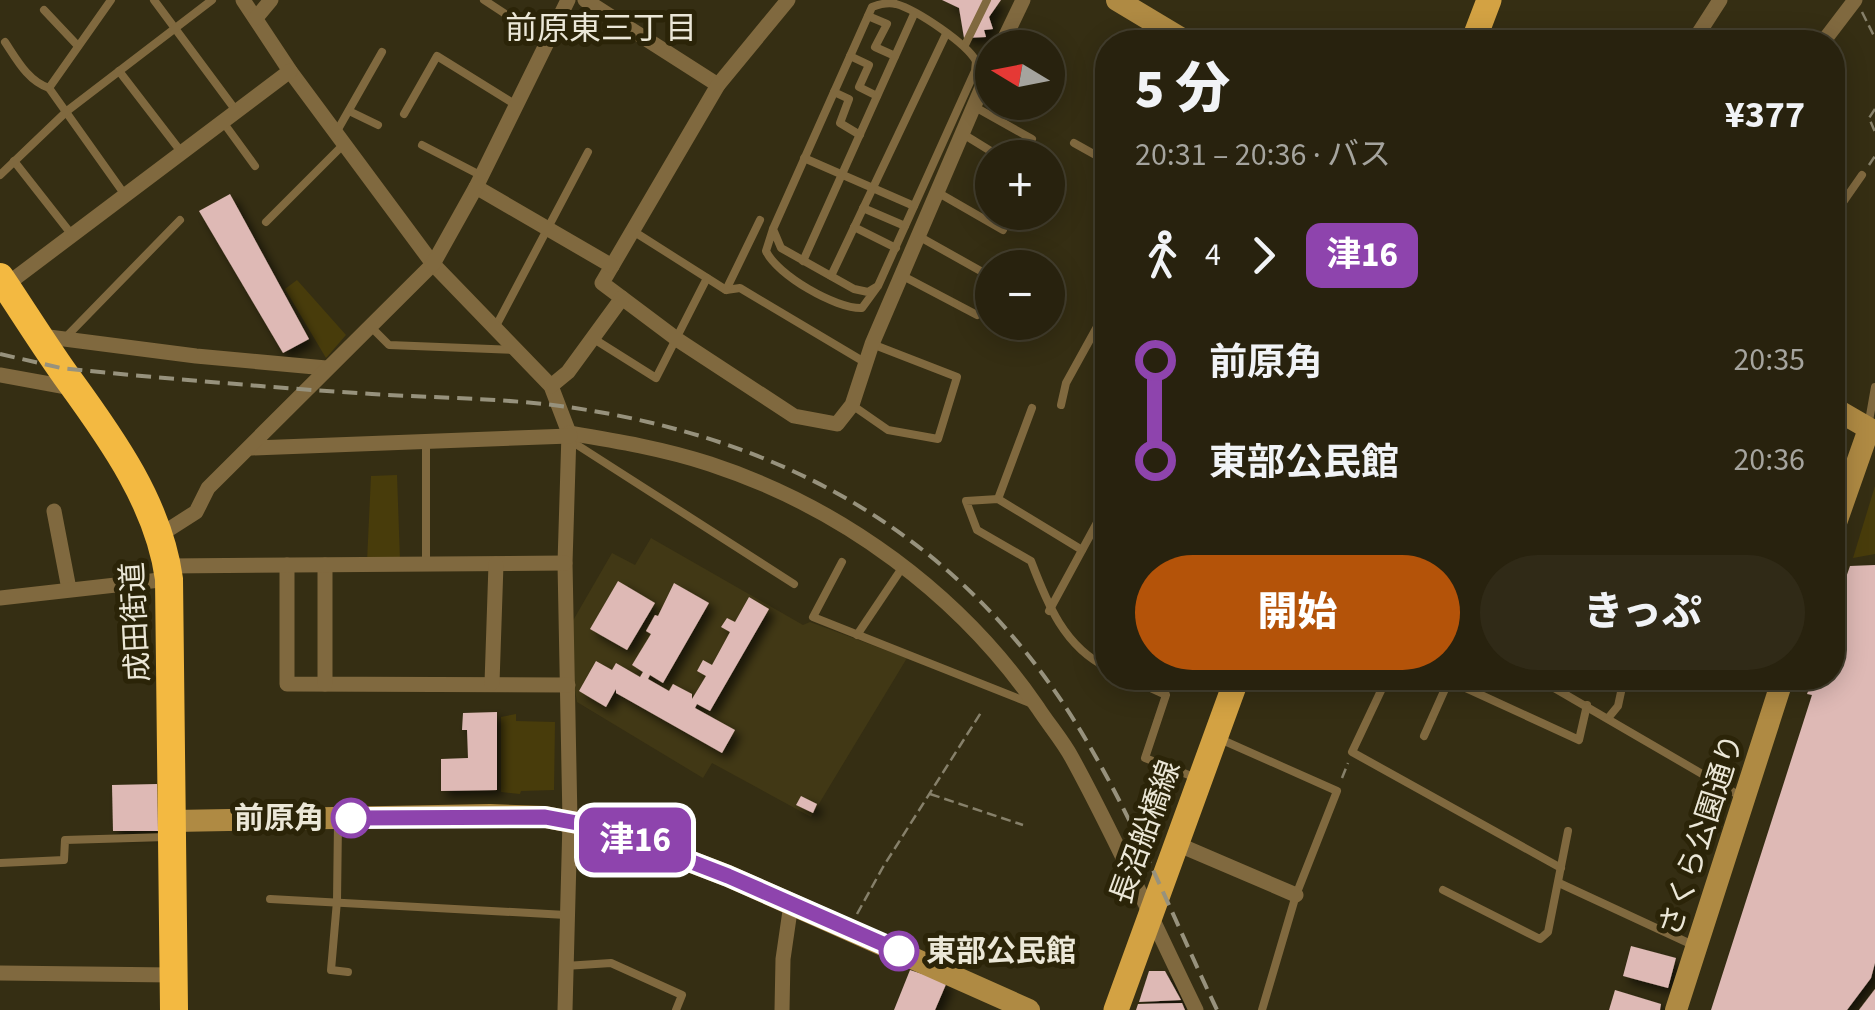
<!DOCTYPE html>
<html lang="ja">
<meta charset="utf-8">
<style>
body{margin:0;font-family:"Source Sans 3","Noto Sans JP",sans-serif;background:#302a17;color:#f1f3f6;height:100vh;display:flex;flex-direction:column;font-size:38px;white-space:nowrap}
*{box-sizing:border-box;margin:0}
p{font-size:32px;color:#a5a49e}
.icon{flex:none;width:55px;height:55px;fill:none;stroke:currentColor;stroke-width:2;stroke-linecap:round;stroke-linejoin:round}
.map{position:relative;flex:1;overflow:hidden}
.drawer{position:absolute;left:1095px;top:30px;width:750px;height:660px;display:flex;flex-direction:column;background:#28220e;border-radius:40px;box-shadow:0 5px 25px #0003,0 0 0 2px #443f2e}
.drawer>*{flex:none}
.badge{padding:0 20px;border-radius:15px;font-size:35px;line-height:65px}
.needle{width:65px;rotate:280deg}
.buttons{position:absolute;left:975px;top:30px;display:grid;gap:20px}
.buttons a{display:grid;place-items:center;width:90px;height:90px;border-radius:50%;background:#28220e;box-shadow:0 5px 25px #0003,0 0 0 2px #443f2e;font-size:50px}
.map>.badge{position:absolute;translate:-50% -50%;box-shadow:0 0 0 5px #fff}
.legs{display:flex;align-items:center;gap:15px;height:110px;padding:0 40px;font-size:32px}
.legs p{margin-inline-start:auto}
.overview{display:flex;align-items:center;justify-content:space-between;height:170px;padding:0 40px}
h1{font-size:55px;font-weight:800;line-height:75px}
.primary-button{display:flex;gap:20px;margin-top:auto;padding:20px 40px}
.primary-button a{flex:1;height:115px;border-radius:60px;background:#b45309;color:#fff;font-size:40px;font-weight:800;line-height:115px;text-align:center}
.primary-button a+a{background:#302a17;color:#f1f3f6}
ul{padding:0 40px;list-style:none}
li{display:flex;align-items:center;gap:35px;height:100px;font-size:38px}
li i{display:grid;place-items:center;width:15px;height:100%;margin:0 12px;background:currentColor}
li i::after{content:'';width:25px;height:25px;margin:-12px;border:8px solid;border-radius:50%;background:#28220e}
li p{margin-inline-start:auto}
li:first-child i{background:linear-gradient(#0000 50%,currentColor 0)}
li:last-child i{background:linear-gradient(currentColor 50%,#0000 0)}
.map>svg:first-child{display:block}
.built{fill:#413815}
.green{fill:#483c0b}
.building{fill:#deb9b5;filter:url(#shadow)}
.lines{fill:none;stroke-linecap:round;stroke-linejoin:round}
.path{stroke:#86806a;stroke-width:2.5;stroke-dasharray:10 5;stroke-linecap:butt}
.lane{stroke:#80693f;stroke-width:8}
.street{stroke:#80693f;stroke-width:15}
.secondary{stroke:#af8a43;stroke-width:22}
.primary{stroke:#d3a243;stroke-width:25}
.highway{stroke:#f3b941;stroke-width:28}
.rail{stroke:#97927d;stroke-width:4;stroke-dasharray:15 8;stroke-linecap:butt}
.line-1-casing{stroke:#fff;stroke-width:22}
.line-1{stroke:#8e44ad;stroke-width:15}
.stop-1-dot{fill:#fff;stroke:#8e44ad;stroke-width:5}
.labels{text-anchor:middle;stroke-width:10;stroke-linejoin:round;paint-order:stroke}
.street-label{font-size:30px;fill:#ebe7d7;stroke:#2b2408}
.stop-label{font-size:30px;font-weight:bold;fill:#ebe7d7;stroke:#2b2408;text-anchor:end}
.neighbourhood-label{font-size:32px;fill:#ebe7d7;stroke:#2b2408}
</style>
<div class="map">
<svg width="1875" height="1010" viewBox="0 0 1875 1010">
<defs>
<filter id="shadow"><feDropShadow dx="6" dy="6" stdDeviation="5" flood-color="#0009"/></filter>
</defs>
<rect width="100%" height="100%" fill="#352e13"/>
<polygon class="built" points="651,538 803,625 810,622 907,658 811,817 712,763 703,778 577,702 572,674 571,624 612,553 635,565"/>
<g class="green">
<polygon points="297,280 346,335 326,358 285,289"/>
<polygon points="397,475 400,560 367,562 371,476"/>
<polygon points="1875,486 1875,554 1853,558"/>
<polygon points="516,714 516,721 555,722 554,790 521,791 520,794 501,792 501,717"/>
</g>
<g class="building">
<polygon points="942,0 1001,0 989,17 993,29 984,30 986,37 964,38 959,8"/>
<polygon points="230,194 309,339 283,353 199,211"/>
<polygon points="1875,565 1875,963 1871,978 1847,1010 1711,1010 1812,695 1807,694 1813,678 1832,678 1832,618 1850,566"/>
<polygon points="618,581 655,603 627,650 590,629"/>
<polygon points="674,583 709,603 663,683 650,675 648,679 669,691 673,684 692,694 692,699 706,676 697,671 703,660 712,665 730,632 721,627 727,618 735,622 749,597 769,609 710,711 697,704 695,708 735,730 722,753 616,693 616,689 606,707 579,691 596,661 612,670 616,663 640,677 643,672 632,665 651,634 646,631 655,615 658,616"/>
<polygon points="497,712 497,790 441,791 441,759 468,758 467,730 462,730 463,713"/>
<polygon points="157,784 158,831 113,831 112,785"/>
<polygon points="801,796 817,804 813,813 796,805"/>
<polygon points="1631,946 1676,958 1668,988 1623,976"/>
<polygon points="910,970 947,982 935,1010 894,1010"/>
<polygon points="1149,971 1165,971 1181,1000 1139,1002"/>
<polygon points="1875,989 1875,1010 1859,1010"/>
<polygon points="1615,990 1661,1004 1660,1010 1609,1010"/>
<polygon points="1182,1003 1185,1010 1136,1010 1138,1004"/>
</g>
<g class="lines">
<g class="path">
<polyline points="1862,12 1875,38"/>
<polyline points="1875,109 1869,118 1875,132"/>
<polyline points="1869,165 1875,156"/>
<polyline points="1342,778 1348,763"/>
<polyline points="930,794 1023,825"/>
<polyline points="857,914 883,867 982,711"/>
</g>
<g class="lane">
<polyline points="111,0 49,88 125,195"/>
<polyline points="154,0 237,112"/>
<polyline points="484,0 547,41"/>
<polyline points="44,10 78,46"/>
<polyline points="868,16 887,24 875,47 895,56"/>
<path d="M5,42C17,60 28,81 49,88"/>
<polyline points="965,45 987,0"/>
<polyline points="850,56 869,65 859,87 877,96"/>
<polyline points="119,71 182,153"/>
<polyline points="834,92 849,99 840,123 860,135"/>
<polyline points="975,107 1032,139"/>
<polyline points="349,111 378,125"/>
<polyline points="404,114 437,56 516,105"/>
<polyline points="223,122 255,166"/>
<polyline points="337,131 382,52"/>
<polyline points="963,134 1002,158"/>
<polyline points="1074,143 1108,162"/>
<polyline points="422,145 480,175"/>
<polyline points="804,158 914,206"/>
<polyline points="14,161 72,235"/>
<polyline points="0,175 67,111 212,0"/>
<polyline points="937,192 1003,230"/>
<polyline points="863,208 905,226"/>
<polyline points="1832,218 1862,175"/>
<polyline points="266,222 344,144"/>
<polyline points="854,227 896,248"/>
<path d="M773,229L781,248L854,289L868,292L878,286L975,71L976,61C966,43 917,10 896,4C888,2 880,4 872,7L773,229L766,251C777,275 836,309 862,308L878,286"/>
<polyline points="633,231 726,290 740,288 866,363"/>
<polyline points="920,237 986,274"/>
<polyline points="803,261 914,14"/>
<polyline points="901,275 977,315"/>
<polyline points="831,276 946,34"/>
<polyline points="726,290 760,220"/>
<polyline points="496,326 588,152"/>
<polyline points="371,327 389,345 514,350"/>
<polyline points="65,338 180,220"/>
<polyline points="594,339 656,378 707,278"/>
<polyline points="852,405 888,430 938,439 957,377 872,344"/>
<polyline points="1061,405 1066,383 1108,307"/>
<polyline points="1869,421 1875,387"/>
<polyline points="571,441 794,584"/>
<polyline points="998,499 1032,408"/>
<path d="M1082,550L998,499L966,501L977,530L1031,561C1047,603 1064,647 1108,668"/>
<polyline points="842,562 813,617 1030,703"/>
<polyline points="426,564 426,442"/>
<polyline points="1049,611 1099,519 1108,519"/>
<polyline points="857,635 902,568"/>
<polyline points="1129,678 1166,695 1145,758 1194,777"/>
<polyline points="1387,678 1352,752 1561,868"/>
<polyline points="1444,678 1579,740 1587,705"/>
<polyline points="1537,678 1740,796"/>
<polyline points="1609,717 1618,706 1624,678"/>
<polyline points="1424,736 1449,680"/>
<polyline points="1220,739 1337,791 1296,895 1262,1010"/>
<polyline points="338,822 337,901 331,970 348,972"/>
<polyline points="0,863 64,860 65,840 167,837"/>
<polyline points="1559,883 1695,946"/>
<polyline points="1443,890 1540,939 1548,932 1568,831"/>
<polyline points="270,899 566,915"/>
<polyline points="565,966 611,963 682,995 676,1010"/>
</g>
<g class="street">
<polyline points="243,0 290,71 433,264 551,386 569,433 565,563 570,821 565,1010"/>
<polyline points="585,0 718,85"/>
<polyline points="788,0 718,85 602,283 678,340 794,416 837,424 852,405 872,344 992,64"/>
<polyline points="256,18 271,0"/>
<polyline points="1693,42 1720,0"/>
<polyline points="1823,42 1855,0"/>
<polyline points="1000,48 1023,0"/>
<polyline points="476,187 612,266"/>
<polyline points="6,285 290,71"/>
<polyline points="41,336 196,356 326,368"/>
<polyline points="0,375 72,388"/>
<polyline points="551,386 568,372 622,298"/>
<path d="M569,433C617,441 664,449 710,464C841,507 960,594 1038,708C1049,725 1063,741 1072,758C1117,840 1155,926 1196,1010"/>
<polyline points="252,448 570,436"/>
<polyline points="54,511 69,589"/>
<polyline points="160,535 196,512 208,488 433,264 476,187 568,0"/>
<polyline points="287,565 287,684 568,685"/>
<polyline points="325,565 325,684"/>
<polyline points="167,566 565,563"/>
<polyline points="0,598 169,579"/>
<polyline points="492,683 496,564"/>
<polyline points="1177,844 1296,895"/>
<polyline points="0,973 173,975"/>
<polyline points="782,1010 783,959 791,904"/>
</g>
<g class="secondary">
<polyline points="1117,0 1187,42"/>
<polyline points="1832,407 1875,432"/>
<polyline points="1832,534 1869,429"/>
<polyline points="174,821 490,815 545,817 603,828 728,876 1029,1010"/>
<polyline points="1676,1010 1783,678"/>
</g>
<g class="primary">
<polyline points="1473,42 1489,0"/>
<polyline points="1116,1010 1237,678"/>
</g>
<path class="highway" d="M0,277C23,311 45,347 69,380C112,439 159,505 169,579L174,1010"/>
<path class="rail" d="M0,354L61,368L130,375C211,382 291,389 372,394C437,398 504,398 568,407C784,438 960,535 1077,725C1132,814 1172,915 1217,1010"/>
</g>
<g class="lines">
<g class="line-1-casing">
<polyline id="line-1" points="351,818 545,817 604,828 728,876 899,951"/>
</g>
<use href="#line-1" class="line-1"/>
</g>
<g class="stop-1-dot">
<circle cx="351" cy="818" r="18"/>
<circle cx="899" cy="951" r="18"/>
</g>
<g class="labels">
<g class="street-label">
<text transform="translate(135 622) rotate(-93)" y="10">成田街道</text>
<text transform="translate(1145 832) rotate(-70)" y="10">長沼船橋線</text>
<text transform="translate(1701 835) rotate(-72)" y="10">さくら公園通り</text>
</g>
<g class="stop-label">
<text x="324" y="828">前原角</text>
<text x="926" y="961" text-anchor="start">東部公民館</text>
</g>
<g class="neighbourhood-label">
<text x="601" y="39">前原東三丁目</text>
</g>
</g>
</svg>
<div class="buttons">
<a><svg class="needle" viewBox="-14 -14 28 28"><path d="M0-13l5 13h-10z" fill="#e53935"/><path d="M0 13l5-13h-10z" fill="#a5a49e"/></svg></a>
<a>+</a>
<a>−</a>
</div>
<b class="badge" style="left:635px;top:840px;background:#8e44ad;color:#fff">津16</b>
<section class="drawer">
<div class="overview"><div><h1>5 分</h1><p>20:31 – 20:36 · バス</p></div><b>¥377</b></div>
<div class="legs"><svg class="icon" aria-label="walk" viewBox="0 0 24 24"><circle cx="13" cy="4" r="2"/><path d="M13 8l-2 6 4 7M11 14l-3 7M7 12l3-4h3l4 4"/></svg>4<svg class="icon" aria-label="forward" viewBox="0 0 24 24"><path d="M9 5l7 7-7 7"/></svg><b class="badge" style="background:#8e44ad;color:#fff">津16</b></div>
<ul>
<li><i style="color:#8e44ad"></i><b>前原角</b><p>20:35</p></li>
<li><i style="color:#8e44ad"></i><b>東部公民館</b><p>20:36</p></li>
</ul>
<div class="primary-button"><a>開始</a><a>きっぷ</a></div>
</section>
</div>
